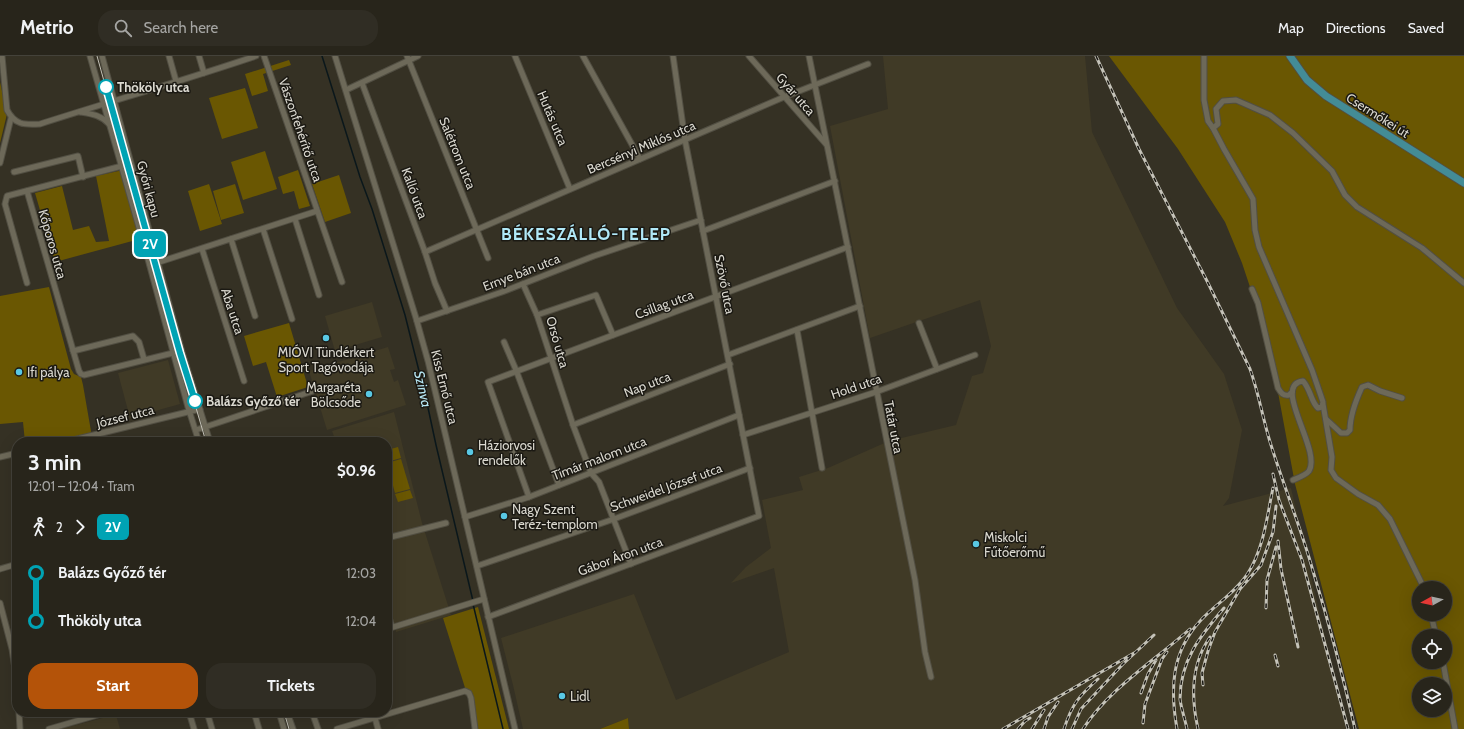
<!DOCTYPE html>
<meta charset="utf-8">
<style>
body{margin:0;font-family:Cabin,sans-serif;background:#302d24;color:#f1f3f6;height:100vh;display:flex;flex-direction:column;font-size:15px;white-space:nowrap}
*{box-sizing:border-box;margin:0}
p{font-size:13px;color:#a5a5a3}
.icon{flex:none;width:22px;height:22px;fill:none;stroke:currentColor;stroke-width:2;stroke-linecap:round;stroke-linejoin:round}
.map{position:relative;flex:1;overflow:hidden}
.sheet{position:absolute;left:12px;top:381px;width:380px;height:280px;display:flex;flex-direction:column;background:#28251b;border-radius:16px;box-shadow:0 4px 16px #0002,0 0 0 1px #44423a}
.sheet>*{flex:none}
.badge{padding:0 8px;border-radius:6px;font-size:14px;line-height:26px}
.needle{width:26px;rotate:262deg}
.controls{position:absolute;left:1412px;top:525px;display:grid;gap:8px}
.controls a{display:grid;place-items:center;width:40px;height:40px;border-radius:50%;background:#28251b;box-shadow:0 4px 16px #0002,0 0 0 1px #44423a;font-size:20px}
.map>.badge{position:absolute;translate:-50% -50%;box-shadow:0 0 0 2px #fff}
.legs{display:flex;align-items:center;gap:6px;height:44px;padding:0 16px;font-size:13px}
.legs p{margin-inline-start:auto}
.summary{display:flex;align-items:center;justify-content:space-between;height:68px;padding:0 16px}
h1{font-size:22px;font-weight:700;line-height:30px}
.action{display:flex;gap:8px;margin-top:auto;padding:8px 16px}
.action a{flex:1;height:46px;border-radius:16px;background:#b45309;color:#fff;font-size:16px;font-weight:700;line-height:46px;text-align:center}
.action a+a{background:#302d24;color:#f1f3f6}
ul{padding:0 16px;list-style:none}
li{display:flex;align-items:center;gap:14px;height:48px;font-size:15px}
li i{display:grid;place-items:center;width:6px;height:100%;margin:0 5px;background:currentColor}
li i::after{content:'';width:10px;height:10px;margin:-5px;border:3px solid;border-radius:50%;background:#28251b}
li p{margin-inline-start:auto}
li:first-child i{background:linear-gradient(#0000 50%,currentColor 0)}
li:last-child i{background:linear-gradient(currentColor 50%,#0000 0)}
header{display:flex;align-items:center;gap:24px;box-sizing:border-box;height:56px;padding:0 20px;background:#28251b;border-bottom:1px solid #44423a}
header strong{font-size:19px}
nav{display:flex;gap:22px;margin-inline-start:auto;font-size:14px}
.search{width:280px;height:36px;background:#302d24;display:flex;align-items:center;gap:10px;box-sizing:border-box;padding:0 14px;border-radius:16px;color:#a5a5a3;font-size:15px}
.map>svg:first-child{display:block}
.built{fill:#403a26}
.green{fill:#6a5702;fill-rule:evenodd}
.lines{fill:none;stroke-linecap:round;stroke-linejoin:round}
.stream{stroke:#0a171b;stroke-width:1.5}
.minor-casing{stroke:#524f43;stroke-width:7}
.major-casing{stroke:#524f43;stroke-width:9}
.minor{stroke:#6d6959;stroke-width:5}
.major{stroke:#438c96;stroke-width:7}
.tram{stroke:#c5c3b9;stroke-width:1}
.rail-casing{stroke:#c5c3b9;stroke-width:3}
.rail{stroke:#1b1913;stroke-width:1.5;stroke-dasharray:4.5;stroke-linecap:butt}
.line-1-casing{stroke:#fff;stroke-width:9}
.line-1{stroke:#00a3b4;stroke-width:6}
.stop-1-dot{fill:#fff;stroke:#00a3b4;stroke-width:2}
.poi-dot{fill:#59c8e4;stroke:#1b1913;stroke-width:1.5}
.labels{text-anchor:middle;stroke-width:3;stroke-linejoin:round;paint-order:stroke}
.stop-label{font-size:13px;font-weight:bold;fill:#dbd9d0;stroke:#1b1913;text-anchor:start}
.street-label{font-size:13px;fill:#dbd9d0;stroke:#1b1913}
.poi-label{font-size:13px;fill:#dbd9d0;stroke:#1b1913;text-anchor:start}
.water-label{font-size:14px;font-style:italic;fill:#b7e7f4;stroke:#1b1913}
.district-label{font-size:17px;font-weight:bold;letter-spacing:1px;fill:#b1e9f8;stroke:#1b1913}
</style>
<header>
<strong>Metrio</strong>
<div class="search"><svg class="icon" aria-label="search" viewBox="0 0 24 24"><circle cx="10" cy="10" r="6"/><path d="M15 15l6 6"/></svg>Search here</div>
<nav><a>Map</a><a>Directions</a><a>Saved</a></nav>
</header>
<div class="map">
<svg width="1464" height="673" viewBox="0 0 1464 673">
<rect width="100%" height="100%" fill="#353124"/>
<g class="built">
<polygon points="883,0 1085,0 1092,76 1177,252 1224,318 1242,374 1229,442 1223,450 1291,432 1346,673 629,673 628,662 600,673 523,673 513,629 501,582 634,538 676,644 789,596 774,512 731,527 746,511 771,492 762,444 803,434 799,421 828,412 889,385 956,369 972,320 983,317 991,290 980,244 870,282 830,70 888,53"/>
<polygon points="372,246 382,281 335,295 325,260"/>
<polygon points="388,291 395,313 390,314 394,326 398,324 406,349 327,374 309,315"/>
<polygon points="168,304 180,348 130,362 118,317"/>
<polygon points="394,356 422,467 451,559 396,576 387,549 387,386 336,386 332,375"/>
<polygon points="116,659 120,673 61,673 114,659"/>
</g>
<g class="green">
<path d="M1109,0H1464V673H1359L1295,428L1277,331L1256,249L1242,207L1225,166L1178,93ZM1419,532H1445V558H1419ZM1419,580H1445V606H1419ZM1419,628H1445V654H1419Z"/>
<polygon points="289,4 291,9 263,18 268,35 252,40 245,18"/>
<polygon points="0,26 7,58 0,87"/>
<polygon points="245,32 258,72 222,83 209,42"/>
<polygon points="265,95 277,133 243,144 231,106"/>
<polygon points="123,114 143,196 139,196 136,184 55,206 35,137 62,130 73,174 89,170 96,186 109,185 96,120"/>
<polygon points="298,114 310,150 299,153 294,135 283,138 278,121"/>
<polygon points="339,119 351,157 325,166 312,128"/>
<polygon points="209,128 222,168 200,175 188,135"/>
<polygon points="235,128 244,157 221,164 213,135"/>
<polygon points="49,231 71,313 74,318 81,321 83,329 92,381 71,386 25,386 23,366 0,368 0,240"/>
<polygon points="289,267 308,331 277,341 266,306 253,310 244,280"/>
<polygon points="398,391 401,402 387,406 387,394"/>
<polygon points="401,403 410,433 395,437 387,407"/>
<polygon points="410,434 413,442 398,446 395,438"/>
<polygon points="478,551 509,673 478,673 443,562"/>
<polygon points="628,662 629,673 600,673"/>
</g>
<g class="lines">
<g class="stream">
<polyline points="322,0 360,121 372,153 405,259 427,347 436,389 473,545"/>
<polyline points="473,548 503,673"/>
</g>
<g class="minor-casing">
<g id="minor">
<path d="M2,0L7,54C15,69 24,69 40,68C112,45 185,24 256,0"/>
<polyline points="90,0 148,203 188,351 199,386"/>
<polyline points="102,0 182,296 210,386"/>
<polyline points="169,0 176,25"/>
<polyline points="199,0 204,17"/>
<polyline points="264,0 342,226"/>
<polyline points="335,0 416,262 428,305 515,673"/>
<polyline points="407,0 488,202"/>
<polyline points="515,0 570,133"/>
<polyline points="583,0 640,103"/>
<polyline points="749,0 826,88"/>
<polyline points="809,0 915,524 925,596 931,621"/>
<path d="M1204,0V44L1208,65L1213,72L1224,93L1253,143L1255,174L1259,191L1312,314L1323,346L1322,351L1318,352C1311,346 1311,334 1303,325C1271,329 1322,394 1309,415C1306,419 1298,422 1293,424"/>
<polyline points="362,27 425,196 435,227 447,255"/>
<polyline points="346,34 418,0"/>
<path d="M80,56C92,58 101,59 109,68"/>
<polyline points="1213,72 1218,68 1216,53 1223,45 1236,44 1270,59 1293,77 1332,115 1345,139 1357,151 1422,192 1464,227"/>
<polyline points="0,107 11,62"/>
<polyline points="14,116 78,100 83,121"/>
<polyline points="27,135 79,315 81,318 84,319 173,297"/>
<polyline points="295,163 319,239"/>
<polyline points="263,173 292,263"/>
<polyline points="703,175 835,125"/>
<polyline points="231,183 255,260"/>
<polyline points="202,193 244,325"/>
<polyline points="425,196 784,41 868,8"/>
<polyline points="150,209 317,155"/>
<polyline points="27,227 5,148 7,140 122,110"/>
<polyline points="523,228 537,259"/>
<path d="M1252,233L1258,247L1278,332C1281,337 1283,340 1289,339L1292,336"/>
<polyline points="417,265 502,236 594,200 701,164"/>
<polyline points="919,267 937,313"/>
<polyline points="797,274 822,412"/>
<polyline points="613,279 596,239 537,259 573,369 591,417 599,426 631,508"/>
<polyline points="504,286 516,314 559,429"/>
<polyline points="73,295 133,280 139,286 144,303"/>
<polyline points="728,299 860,250"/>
<polyline points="1323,348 1332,401 1331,414 1336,422 1358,438 1378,449 1390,463 1424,532"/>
<path d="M1326,363L1341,377H1347L1350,374C1350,360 1356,344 1362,331L1368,329L1380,335L1402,342"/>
<polyline points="573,369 730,308"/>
<polyline points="196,374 313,335"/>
<polyline points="743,379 876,336 975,299"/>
<polyline points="65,386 200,353"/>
<polyline points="0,401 17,397"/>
<polyline points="529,441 488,326 848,191"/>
<polyline points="465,461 529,441 739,359"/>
<polyline points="387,482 446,467"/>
<polyline points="477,510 614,463 750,412"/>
<polyline points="0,513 17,508"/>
<polyline points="0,547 12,593 17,626"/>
<polyline points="387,555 392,571"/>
<polyline points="1431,558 1436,580"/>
<polyline points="488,561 759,460 685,84 673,0"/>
<polyline points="387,573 484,543"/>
<polyline points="1443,606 1455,673"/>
<polyline points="19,656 20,673"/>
<polyline points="189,656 194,673"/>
<polyline points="207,656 212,673"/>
<polyline points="254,656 259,673"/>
<polyline points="279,656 284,673"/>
<polyline points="287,656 293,673"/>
<polyline points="312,656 318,673"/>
<polyline points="375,662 378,673"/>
<polyline points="49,673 108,656"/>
<polyline points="337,673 465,635 469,637 471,642 475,673"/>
</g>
</g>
<g class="major-casing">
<polyline id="major" points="1290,0 1307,24 1326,40 1464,127"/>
</g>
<use href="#minor" class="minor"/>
<use href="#major" class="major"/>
<g class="tram">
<polyline points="97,0 180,297 206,386"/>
<polyline points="284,656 289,673"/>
</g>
<g class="rail-casing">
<g id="rail">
<path d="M1096,0L1139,93L1207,225L1250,313C1259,338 1263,364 1271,389C1284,431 1301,472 1313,515C1329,567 1343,620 1355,673"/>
<polyline points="1273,418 1279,444 1302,504 1348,673"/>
<polyline points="1278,485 1281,513 1298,591"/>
<polyline points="1266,552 1267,524 1276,491"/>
<polyline points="1275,599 1278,610"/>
<polyline points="1203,629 1202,617 1208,595 1215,576 1240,533 1261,509 1273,476 1276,450"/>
<polyline points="1141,637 1148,618 1156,604"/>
<polyline points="1143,667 1145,648 1162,603 1167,596"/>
<polyline points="1003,673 1134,597"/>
<polyline points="1018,673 1025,665 1030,662"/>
<polyline points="1032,673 1044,654"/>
<polyline points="1044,673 1048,661 1058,646"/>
<path d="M1064,673C1072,648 1079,640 1098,623"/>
<polyline points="1072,673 1081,653 1123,608 1154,579"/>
<path d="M1083,673C1108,634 1155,604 1190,573"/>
<path d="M1177,673C1170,633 1171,596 1201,564C1216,548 1236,536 1248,517C1264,492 1267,460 1273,432"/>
<path d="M1187,673C1185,663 1181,652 1180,643C1180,604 1201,579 1224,552"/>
<path d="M1198,673C1191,642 1191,608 1210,581"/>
</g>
</g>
<use href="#rail" class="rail"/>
</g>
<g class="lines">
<g class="line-1-casing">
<polyline id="line-1" points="106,31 180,297 195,345"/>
</g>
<use href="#line-1" class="line-1"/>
</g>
<g class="stop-1-dot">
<circle cx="106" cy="31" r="7"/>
<circle cx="195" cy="345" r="7"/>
</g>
<g class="poi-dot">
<circle cx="326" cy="282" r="4"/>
<circle cx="19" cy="316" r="4"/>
<circle cx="369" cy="338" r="4"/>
<circle cx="470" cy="396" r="4"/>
<circle cx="504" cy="460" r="4"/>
<circle cx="976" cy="488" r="4"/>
<circle cx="562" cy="640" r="4"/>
</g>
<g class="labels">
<g class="stop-label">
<text x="117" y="36">Thököly utca</text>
<text x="206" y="350">Balázs Győző tér</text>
</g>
<g class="street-label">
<text transform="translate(796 38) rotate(49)" y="5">Gyár utca</text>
<text transform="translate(1378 59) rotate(32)" y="5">Csermőkei út</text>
<text transform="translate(553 62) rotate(67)" y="5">Hutás utca</text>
<text transform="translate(301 74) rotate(71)" y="5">Vászonfehérítő utca</text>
<text transform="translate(641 91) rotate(-23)" y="5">Bercsényi Miklós utca</text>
<text transform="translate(458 97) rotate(68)" y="5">Salétrom utca</text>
<text transform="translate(149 133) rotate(75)" y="5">Győri kapu</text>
<text transform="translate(415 137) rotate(70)" y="5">Kalló utca</text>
<text transform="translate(53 188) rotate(74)" y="5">Kőporos utca</text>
<text transform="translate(521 216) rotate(-21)" y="5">Ernye bán utca</text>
<text transform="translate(725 228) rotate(79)" y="5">Szövő utca</text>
<text transform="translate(664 248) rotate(-20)" y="5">Csillag utca</text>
<text transform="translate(233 255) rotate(72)" y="5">Aba utca</text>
<text transform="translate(558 286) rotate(74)" y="5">Orsó utca</text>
<text transform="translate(647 328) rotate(-21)" y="5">Nap utca</text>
<text transform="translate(856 330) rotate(-19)" y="5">Hold utca</text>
<text transform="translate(445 331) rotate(76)" y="5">Kiss Ernő utca</text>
<text transform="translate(125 360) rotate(-14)" y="5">József utca</text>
<text transform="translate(894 371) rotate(79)" y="5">Tatár utca</text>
<text transform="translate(599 402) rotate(-21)" y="5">Tímár malom utca</text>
<text transform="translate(666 431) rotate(-20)" y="5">Schweidel József utca</text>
<text transform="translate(620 500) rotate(-20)" y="5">Gábor Áron utca</text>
</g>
<g class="poi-label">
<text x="326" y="301" text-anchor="middle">MIÓVI Tündérkert<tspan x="326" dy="15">Sport Tagóvodája</tspan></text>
<text x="27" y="321">Ifi pálya</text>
<text x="361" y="336" text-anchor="end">Margaréta<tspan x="361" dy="15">Bölcsőde</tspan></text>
<text x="478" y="394">Háziorvosi<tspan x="478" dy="15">rendelők</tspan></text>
<text x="512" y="458">Nagy Szent<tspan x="512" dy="15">Teréz-templom</tspan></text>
<text x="984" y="486">Miskolci<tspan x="984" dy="15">Fűtőerőmű</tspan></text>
<text x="570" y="645">Lidl</text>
</g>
<g class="water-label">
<text transform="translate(423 333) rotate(77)" y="5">Szinva</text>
</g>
<g class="district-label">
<text x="586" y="184">BÉKESZÁLLÓ-TELEP</text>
</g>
</g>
</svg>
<div class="controls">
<a><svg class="needle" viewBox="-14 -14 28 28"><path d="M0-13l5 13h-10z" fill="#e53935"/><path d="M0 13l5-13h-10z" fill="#a5a5a3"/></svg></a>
<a><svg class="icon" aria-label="locate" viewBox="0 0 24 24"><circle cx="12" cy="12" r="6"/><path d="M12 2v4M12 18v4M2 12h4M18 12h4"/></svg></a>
<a><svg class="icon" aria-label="layers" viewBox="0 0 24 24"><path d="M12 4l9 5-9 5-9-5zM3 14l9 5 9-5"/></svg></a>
</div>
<b class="badge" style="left:150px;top:188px;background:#00a3b4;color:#fff">2V</b>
<section class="sheet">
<div class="summary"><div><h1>3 min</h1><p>12:01 – 12:04 · Tram</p></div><b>$0.96</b></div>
<div class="legs"><svg class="icon" aria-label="walk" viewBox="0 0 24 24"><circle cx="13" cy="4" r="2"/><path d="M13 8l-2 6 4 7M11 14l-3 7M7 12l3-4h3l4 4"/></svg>2<svg class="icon" aria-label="forward" viewBox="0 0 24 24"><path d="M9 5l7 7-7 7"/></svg><b class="badge" style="background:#00a3b4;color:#fff">2V</b></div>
<ul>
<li><i style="color:#00a3b4"></i><b>Balázs Győző tér</b><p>12:03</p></li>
<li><i style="color:#00a3b4"></i><b>Thököly utca</b><p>12:04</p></li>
</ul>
<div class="action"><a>Start</a><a>Tickets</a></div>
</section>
</div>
